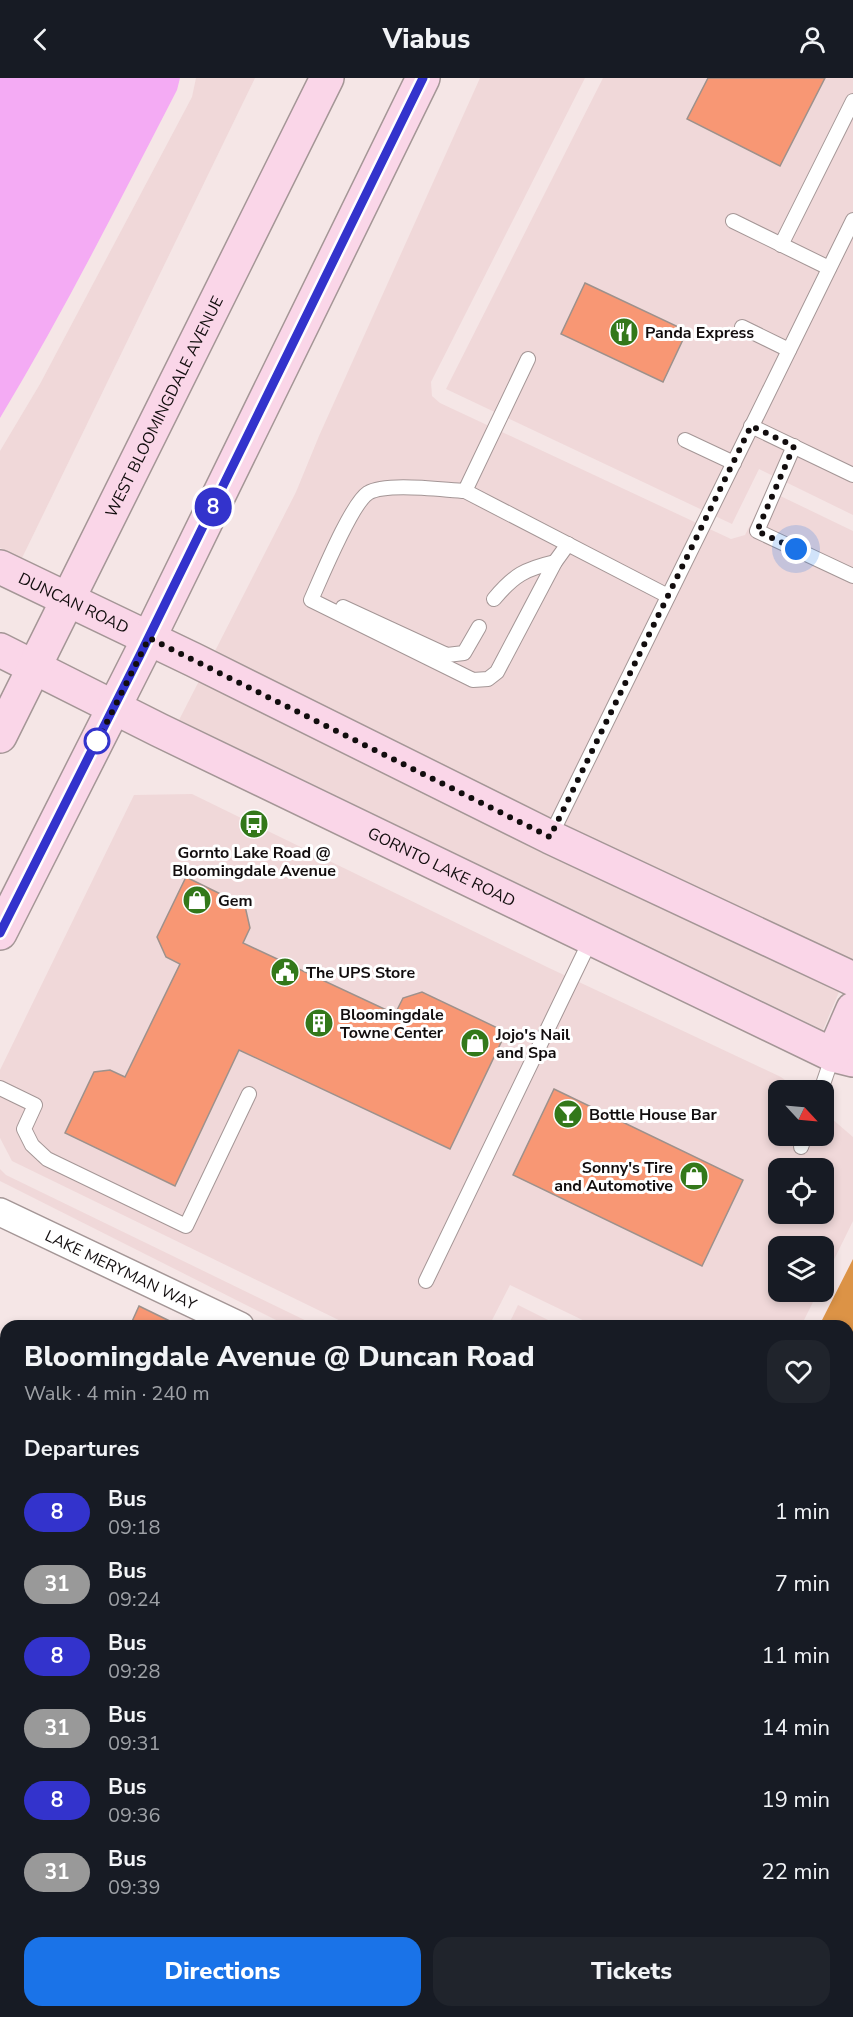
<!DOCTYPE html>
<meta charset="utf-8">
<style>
body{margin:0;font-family:"Nunito Sans",sans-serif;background:#20242c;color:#f1f3f6;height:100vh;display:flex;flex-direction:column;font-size:22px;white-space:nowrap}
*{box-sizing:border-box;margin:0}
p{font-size:20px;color:#9ea1a6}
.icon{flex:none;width:33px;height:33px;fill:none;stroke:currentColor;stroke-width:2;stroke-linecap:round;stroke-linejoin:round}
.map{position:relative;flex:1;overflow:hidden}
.details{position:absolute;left:0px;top:1242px;width:854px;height:698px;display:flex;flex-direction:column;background:#171b24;border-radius:18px 18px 0 0;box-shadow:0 3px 9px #0003}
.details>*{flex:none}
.badge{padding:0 12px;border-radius:20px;font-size:21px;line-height:39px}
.needle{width:39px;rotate:116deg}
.buttons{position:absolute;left:768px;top:1002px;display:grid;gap:12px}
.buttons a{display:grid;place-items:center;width:66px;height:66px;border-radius:12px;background:#171b24;box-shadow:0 3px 9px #0003;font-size:30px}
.you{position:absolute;width:30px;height:30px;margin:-15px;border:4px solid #fff;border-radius:50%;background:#1a73e8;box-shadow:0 0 0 9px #1a73e833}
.map>.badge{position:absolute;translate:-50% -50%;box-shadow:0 0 0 3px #fff}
h2{padding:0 24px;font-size:22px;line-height:54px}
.round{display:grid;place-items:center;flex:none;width:63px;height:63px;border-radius:18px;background:#20242c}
.headline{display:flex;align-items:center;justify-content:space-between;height:102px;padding:0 24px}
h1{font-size:28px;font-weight:800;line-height:45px}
.action{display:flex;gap:12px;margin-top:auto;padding:12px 24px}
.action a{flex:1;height:69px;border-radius:18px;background:#1a73e8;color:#fff;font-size:24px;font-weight:800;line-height:69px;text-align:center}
.action a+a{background:#20242c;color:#f1f3f6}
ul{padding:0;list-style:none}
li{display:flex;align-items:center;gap:18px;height:72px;padding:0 24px}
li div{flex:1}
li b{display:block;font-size:22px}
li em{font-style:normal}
li .badge{min-width:66px;font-weight:700;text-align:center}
header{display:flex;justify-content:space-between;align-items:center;height:78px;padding:0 24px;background:#171b24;font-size:27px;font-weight:800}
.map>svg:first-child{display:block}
.built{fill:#f0d8d9;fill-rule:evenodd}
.forest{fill:#dc9346}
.water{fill:#f4abf4}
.building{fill:#f89774;stroke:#9d918c;stroke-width:1.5}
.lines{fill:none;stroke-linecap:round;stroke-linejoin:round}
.lane-casing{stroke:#a49696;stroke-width:16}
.street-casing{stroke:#a49696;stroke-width:30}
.secondary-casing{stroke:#a49696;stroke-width:36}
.lane{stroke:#fff;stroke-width:14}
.street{stroke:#fff;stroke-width:27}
.secondary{stroke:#fad6e8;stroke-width:33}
.line-casing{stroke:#fff;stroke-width:14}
.line{stroke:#33c;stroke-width:9}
.walk{stroke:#120d0e;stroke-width:6;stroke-dasharray:0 10.8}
.stop-dot{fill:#fff;stroke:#33c;stroke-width:3}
.labels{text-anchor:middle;stroke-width:6;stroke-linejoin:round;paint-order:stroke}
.poi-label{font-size:16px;font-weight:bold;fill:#120d0e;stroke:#fff;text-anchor:start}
.street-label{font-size:16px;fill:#120d0e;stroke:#fff}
</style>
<header><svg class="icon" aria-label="back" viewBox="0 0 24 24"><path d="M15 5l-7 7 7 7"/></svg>Viabus<svg class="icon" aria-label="person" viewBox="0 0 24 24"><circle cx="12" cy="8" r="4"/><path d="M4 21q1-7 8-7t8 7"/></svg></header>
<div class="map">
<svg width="853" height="1939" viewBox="0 0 853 1939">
<rect width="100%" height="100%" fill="#f5e6e6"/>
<g class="built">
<polygon points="196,0 255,0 22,480 0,470 0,373 40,306 192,19"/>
<polygon points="480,0 585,0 431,304 432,318 440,325 731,461 745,457 768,412 853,453 853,882 557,743 215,573 296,414 319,358"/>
<polygon points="603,0 853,0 853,437 759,391 732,446 446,311"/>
<polygon points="199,603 541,774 839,914 823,952 179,642"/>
<path d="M192,716L547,889L781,999L798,1012H778V1058H824V1034L853,1059V1143L824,1202V1168H778V1214H818L801,1248H595L510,1207L489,1248H351L12,1083L0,1060V992L134,717ZM778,1090H824V1136H778Z"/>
<polygon points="0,1091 6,1097 317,1248 288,1248 0,1103"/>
<polygon points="518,1227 560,1248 508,1248"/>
<polygon points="0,1686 6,1689 6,1934 520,1934 531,1939 0,1939"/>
</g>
<polygon class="forest" points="853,1181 853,1451 848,1448 848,1248 819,1248"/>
<path class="water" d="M0,0H180L177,12C120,122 64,234 0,340Z"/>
<g class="building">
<polygon points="708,0 825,0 780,88 687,41"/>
<polygon points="585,205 687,253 663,304 561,256"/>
<polygon points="186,799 245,828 250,850 243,865 395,936 403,920 422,914 506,954 450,1071 239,972 175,1108 65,1055 94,994 110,992 125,999 180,886 166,879 157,859"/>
<polygon points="554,1011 743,1102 702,1188 513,1097"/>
<polygon points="139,1228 180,1248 130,1248"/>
<polygon points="0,1447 6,1450 6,1540 0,1537"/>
</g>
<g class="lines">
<g class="lane-casing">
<g id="lane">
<polyline points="733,143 829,190"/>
<polyline points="781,167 853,23"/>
<polyline points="742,249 789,272"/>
<path d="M528,281L465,413C443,412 386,404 368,415C351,426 321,500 311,522L473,602L488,601L497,594L555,484L568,466"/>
<polyline points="751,348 853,397"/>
<polyline points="685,362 734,385"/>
<polyline points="794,368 757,453 853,498"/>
<polyline points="465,413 668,518"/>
<path d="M494,521C514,497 525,491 555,484"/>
<polyline points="343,529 447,577 464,575 479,549"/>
<polyline points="550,759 853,142"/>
<polyline points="0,1010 35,1027 24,1051 32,1067 47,1081 186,1148 249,1016"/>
<polyline points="821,1012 833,977"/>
<polyline points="801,1069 805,1058"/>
<polyline points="426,1203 591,861"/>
</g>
</g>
<g class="street-casing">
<g id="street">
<path id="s1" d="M0,1134L240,1248"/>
<polyline points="0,1666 6,1669"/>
<polyline points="561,1934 572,1939"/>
</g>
</g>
<g class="secondary-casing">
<g id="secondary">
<path id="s2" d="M0,489L194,582L550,759L853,901"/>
<path id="s3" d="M0,572L159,652L833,977L853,982"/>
<path id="s4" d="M0,658L327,0"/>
<polyline points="0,855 149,560 423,0"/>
<polyline points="833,977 853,931"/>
</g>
</g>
<use href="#lane" class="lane"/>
<use href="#street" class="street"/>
<use href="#secondary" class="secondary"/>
</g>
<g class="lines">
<g class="line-casing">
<polyline id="line" points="0,855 140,577 423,0"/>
</g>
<use href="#line" class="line"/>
<polyline class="walk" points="97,663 95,668 149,560 550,759 751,348 794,368 757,453 796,471"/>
</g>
<defs>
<g id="restaurant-disc" transform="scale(1.5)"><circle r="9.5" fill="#33781a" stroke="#fff"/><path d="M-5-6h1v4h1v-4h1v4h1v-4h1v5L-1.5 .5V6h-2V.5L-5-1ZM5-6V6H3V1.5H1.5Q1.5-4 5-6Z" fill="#fff"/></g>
<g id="bus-disc" transform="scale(1.5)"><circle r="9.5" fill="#33781a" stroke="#fff"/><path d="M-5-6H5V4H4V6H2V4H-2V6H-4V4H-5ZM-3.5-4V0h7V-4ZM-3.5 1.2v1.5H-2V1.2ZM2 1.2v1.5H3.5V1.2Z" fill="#fff"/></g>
<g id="shop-disc" transform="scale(1.5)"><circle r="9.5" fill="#33781a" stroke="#fff"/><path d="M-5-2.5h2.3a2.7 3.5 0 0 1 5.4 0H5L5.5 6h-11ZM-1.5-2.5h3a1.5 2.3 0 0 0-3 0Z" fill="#fff"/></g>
<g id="civic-disc" transform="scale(1.5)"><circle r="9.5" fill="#33781a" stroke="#fff"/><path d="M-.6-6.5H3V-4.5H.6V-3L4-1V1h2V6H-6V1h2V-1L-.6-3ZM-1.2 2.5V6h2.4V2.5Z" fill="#fff"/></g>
<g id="building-disc" transform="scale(1.5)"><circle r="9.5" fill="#33781a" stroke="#fff"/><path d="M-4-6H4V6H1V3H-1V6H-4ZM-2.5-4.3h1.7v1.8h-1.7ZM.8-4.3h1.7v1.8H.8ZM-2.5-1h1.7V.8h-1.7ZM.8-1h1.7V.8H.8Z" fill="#fff"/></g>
<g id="bar-disc" transform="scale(1.5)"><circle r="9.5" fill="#33781a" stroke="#fff"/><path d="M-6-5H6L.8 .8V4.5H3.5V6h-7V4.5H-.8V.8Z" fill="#fff"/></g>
</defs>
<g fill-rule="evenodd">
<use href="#restaurant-disc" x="624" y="254"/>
<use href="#bus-disc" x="254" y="746"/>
<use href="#shop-disc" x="197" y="822"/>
<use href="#civic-disc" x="285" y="894"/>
<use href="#building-disc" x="319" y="945"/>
<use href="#shop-disc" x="475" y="965"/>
<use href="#bar-disc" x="568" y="1036"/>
<use href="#shop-disc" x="694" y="1098"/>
</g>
<circle class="stop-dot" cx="97" cy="663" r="12"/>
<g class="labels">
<g class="poi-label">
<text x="645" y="260">Panda Express</text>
<text x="254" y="780" text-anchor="middle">Gornto Lake Road @<tspan x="254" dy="18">Bloomingdale Avenue</tspan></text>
<text x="218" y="828">Gem</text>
<text x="306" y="900">The UPS Store</text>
<text x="340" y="942">Bloomingdale<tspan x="340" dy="18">Towne Center</tspan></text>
<text x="496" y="962">Jojo's Nail<tspan x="496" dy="18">and Spa</tspan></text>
<text x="589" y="1042">Bottle House Bar</text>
<text x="673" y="1095" text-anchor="end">Sonny's Tire<tspan x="673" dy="18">and Automotive</tspan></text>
</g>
<g class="street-label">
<text dy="6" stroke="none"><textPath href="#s4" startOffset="368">WEST BLOOMINGDALE AVENUE</textPath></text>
<text dy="6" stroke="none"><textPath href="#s2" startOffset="82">DUNCAN ROAD</textPath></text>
<text dy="6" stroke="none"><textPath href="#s3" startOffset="492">GORNTO LAKE ROAD</textPath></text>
<text dy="6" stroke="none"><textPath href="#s1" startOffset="134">LAKE MERYMAN WAY</textPath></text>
</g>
</g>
</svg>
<div class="buttons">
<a><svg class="needle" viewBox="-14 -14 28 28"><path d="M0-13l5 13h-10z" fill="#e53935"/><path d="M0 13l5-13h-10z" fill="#9ea1a6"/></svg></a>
<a><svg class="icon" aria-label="locate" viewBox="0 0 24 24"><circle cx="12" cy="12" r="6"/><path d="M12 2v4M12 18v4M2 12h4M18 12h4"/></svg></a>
<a><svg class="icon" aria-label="layers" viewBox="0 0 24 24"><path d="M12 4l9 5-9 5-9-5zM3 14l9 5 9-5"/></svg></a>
</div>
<div class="you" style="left:796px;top:471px"></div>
<b class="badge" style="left:213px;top:429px;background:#33c;color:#fff">8</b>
<section class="details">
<div class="headline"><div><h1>Bloomingdale Avenue @ Duncan Road</h1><p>Walk · 4 min · 240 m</p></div><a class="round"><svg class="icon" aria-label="heart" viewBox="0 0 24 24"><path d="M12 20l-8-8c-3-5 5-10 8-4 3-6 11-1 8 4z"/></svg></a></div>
<h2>Departures</h2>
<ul>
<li><span class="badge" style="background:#33c;color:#fff">8</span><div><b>Bus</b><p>09:18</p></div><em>1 min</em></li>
<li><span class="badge" style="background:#999;color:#fff">31</span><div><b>Bus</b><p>09:24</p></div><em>7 min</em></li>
<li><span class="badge" style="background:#33c;color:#fff">8</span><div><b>Bus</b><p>09:28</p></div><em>11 min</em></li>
<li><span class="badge" style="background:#999;color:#fff">31</span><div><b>Bus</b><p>09:31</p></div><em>14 min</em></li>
<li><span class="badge" style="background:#33c;color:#fff">8</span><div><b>Bus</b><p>09:36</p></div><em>19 min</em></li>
<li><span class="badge" style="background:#999;color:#fff">31</span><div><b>Bus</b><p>09:39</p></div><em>22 min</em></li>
</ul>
<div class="action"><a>Directions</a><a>Tickets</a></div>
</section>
</div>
